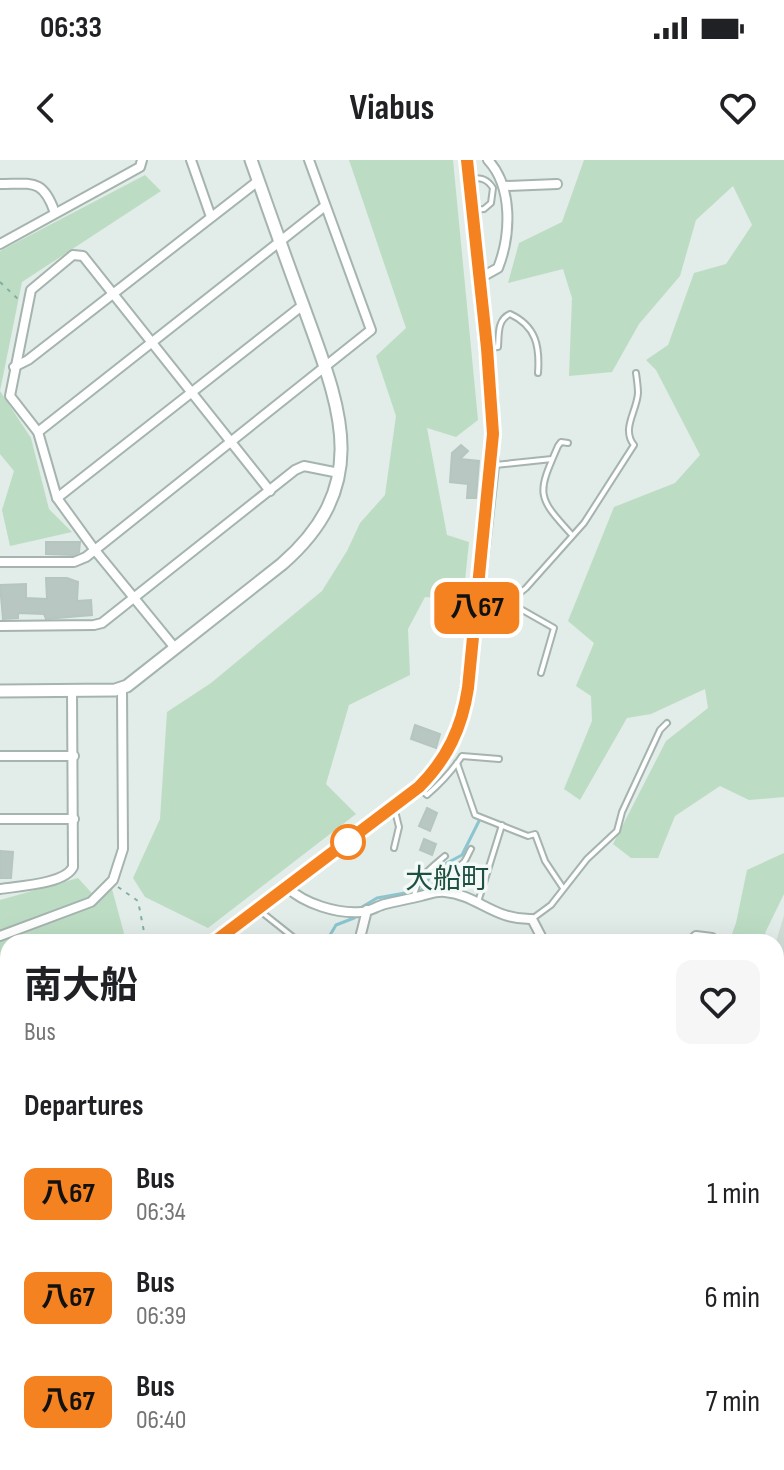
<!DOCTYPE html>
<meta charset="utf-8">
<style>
body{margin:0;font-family:"Sofia Sans Condensed","Noto Sans JP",sans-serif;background:#f6f6f6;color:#202124;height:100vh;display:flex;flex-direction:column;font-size:30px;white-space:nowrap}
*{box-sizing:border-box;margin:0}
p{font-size:26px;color:#757577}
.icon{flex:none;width:44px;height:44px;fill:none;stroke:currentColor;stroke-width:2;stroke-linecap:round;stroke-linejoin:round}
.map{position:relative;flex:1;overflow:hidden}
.drawer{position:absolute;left:0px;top:774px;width:784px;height:536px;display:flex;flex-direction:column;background:#fff;border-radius:24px 24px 0 0;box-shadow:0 8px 32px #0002}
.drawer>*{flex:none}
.badge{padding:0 16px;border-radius:12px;font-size:28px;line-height:52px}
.map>.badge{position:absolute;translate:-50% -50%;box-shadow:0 0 0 4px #fff}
h2{padding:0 24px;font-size:30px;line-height:72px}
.round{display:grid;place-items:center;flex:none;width:84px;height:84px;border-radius:16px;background:#f6f6f6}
.overview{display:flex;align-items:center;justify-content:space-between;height:136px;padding:0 24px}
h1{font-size:38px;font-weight:700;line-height:60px}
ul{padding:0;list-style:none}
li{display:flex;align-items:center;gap:24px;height:104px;padding:0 24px}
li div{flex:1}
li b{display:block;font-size:30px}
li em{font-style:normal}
li .badge{min-width:88px;font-weight:700;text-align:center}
.status{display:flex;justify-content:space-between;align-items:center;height:56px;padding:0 40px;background:#fff;direction:ltr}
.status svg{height:22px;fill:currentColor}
header{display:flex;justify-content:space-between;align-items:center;height:104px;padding:0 24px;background:#fff;font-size:36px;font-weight:700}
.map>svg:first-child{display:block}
.built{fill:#d1dcd7}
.green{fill:#bcddc4}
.water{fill:#8bc6d0}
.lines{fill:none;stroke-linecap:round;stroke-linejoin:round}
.stream{stroke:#8bc6d0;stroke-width:3}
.building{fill:#b8c7c1;stroke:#b5c6bf;stroke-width:2}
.service-casing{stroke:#a5b4af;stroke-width:8}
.minor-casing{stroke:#a5b4af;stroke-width:12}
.tertiary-casing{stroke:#a5b4af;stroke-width:15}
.secondary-casing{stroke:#a1b8b0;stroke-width:16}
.path{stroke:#83afa1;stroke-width:2;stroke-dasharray:4 6;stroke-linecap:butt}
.service{stroke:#fff;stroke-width:4}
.minor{stroke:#fff;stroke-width:8}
.tertiary{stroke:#fff;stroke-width:11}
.secondary{stroke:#fff;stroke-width:12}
.line-casing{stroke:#fff;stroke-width:18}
.line{stroke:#f58220;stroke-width:12}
.stop-dot{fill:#fff;stroke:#f58220;stroke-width:4}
.labels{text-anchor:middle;stroke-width:7;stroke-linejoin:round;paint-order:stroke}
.neighbourhood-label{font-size:28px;fill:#1f4f43;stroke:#f3f9f6}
</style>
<div class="status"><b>06:33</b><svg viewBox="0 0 49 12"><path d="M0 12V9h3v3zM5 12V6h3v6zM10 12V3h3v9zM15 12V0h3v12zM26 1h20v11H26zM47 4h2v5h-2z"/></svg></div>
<header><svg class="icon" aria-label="back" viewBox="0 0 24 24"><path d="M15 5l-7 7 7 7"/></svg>Viabus<svg class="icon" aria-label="heart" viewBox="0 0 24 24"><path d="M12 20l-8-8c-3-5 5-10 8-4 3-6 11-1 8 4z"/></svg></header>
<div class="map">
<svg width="784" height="1310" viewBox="0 0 784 1310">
<rect width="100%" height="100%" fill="#e2ece8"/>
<polygon class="built" points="784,755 784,847 776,844 776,782"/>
<g class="green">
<polygon points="349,0 453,0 478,260 456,277 427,268 447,375 469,382 463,440 425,437 408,469 410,515 349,545 326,624 356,654 208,768 145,737 133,718 160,659 167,552 211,523 322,431 347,391 360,363 385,335 396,256 376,196 406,168"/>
<polygon points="584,0 784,0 784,637 749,640 720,626 675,656 658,698 631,698 613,684 666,581 708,548 705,529 651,554 627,558 580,640 564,629 592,561 591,536 576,526 594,483 568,461 614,347 675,323 700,295 656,210 646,200 668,185 694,113 726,104 752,65 733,26 696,60 680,116 639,164 612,212 569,216 572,138 563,109 508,123 519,83 562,62"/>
<polygon points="145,15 161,31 22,122 0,231 31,278 49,349 72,372 10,386 2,350 14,311 0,294 0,91"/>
<polygon points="784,693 784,734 766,771 763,782 729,782 736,763 747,710"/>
<polygon points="78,718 99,741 112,729 125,777 115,782 8,782 8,809 0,811 0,740"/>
<polygon points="0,1116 8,1118 8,1161 6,1166 0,1166"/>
<polygon points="658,1302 750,1302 751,1310 659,1310"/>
</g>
<polygon class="water" points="778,1244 784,1245 784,1310 773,1310 773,1302 776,1302"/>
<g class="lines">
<g class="stream">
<polyline points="326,782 336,765 354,758 362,747 377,738 422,730 429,718 447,703 462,695 479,661"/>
<polyline points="39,1302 39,1310"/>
</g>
</g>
<g class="building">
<polygon points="461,285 468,291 460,299 479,301 476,338 467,338 468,324 450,322 452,293"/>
<polygon points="46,382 80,382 79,392 73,395 46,394"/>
<polygon points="46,418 67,418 78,422 77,441 91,440 92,455 46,459 44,454 18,453 18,458 3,459 0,425 26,424 26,438 47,439"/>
<polygon points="415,565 440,574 436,588 411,579"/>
<polygon points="427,648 437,653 430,671 419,666"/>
<polygon points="424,679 436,684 432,695 420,690"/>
<polygon points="0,691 13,692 11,718 0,718"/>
<polygon points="776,909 784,911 784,932 776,930"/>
<polygon points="6,958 8,1006 2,1026 0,978"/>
<polygon points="776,959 784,961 784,978 776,975"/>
</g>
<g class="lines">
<g class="service-casing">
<g id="service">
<path d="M472,18C482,18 487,19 493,28L491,43L484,49L475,50"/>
<path d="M490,188L498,187C499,174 497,160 510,154C536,166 540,186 538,213"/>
<path d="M568,283L561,282L558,286C537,334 536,336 572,375"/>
<polyline points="495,305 552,299"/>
<polyline points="510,443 554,468 541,513"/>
<path d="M478,445L504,446L526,428L584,363L634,285C621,269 637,251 638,233C638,227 637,220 636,213"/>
<polyline points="457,603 475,655 528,676 535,674 545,701 563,728"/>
<path d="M421,630L427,635C441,623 452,611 462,596L499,599"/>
<polyline points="394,688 399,667 394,647"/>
<path d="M434,731C437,713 453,713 464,702C467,698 468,694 471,689"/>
<path d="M414,737C416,718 431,708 445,696"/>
<polyline points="478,742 502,665"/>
<polyline points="259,750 298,781"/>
<polyline points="532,759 551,745 587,699 617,671 622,652 660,570 667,563"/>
<polyline points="776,1039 784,1048"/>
<polyline points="0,1071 8,1072"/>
<polyline points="776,1103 784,1106"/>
<polyline points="650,1302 651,1310"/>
</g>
</g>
<g class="minor-casing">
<g id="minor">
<polyline points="191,0 211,57"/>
<path d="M0,24C32,24 43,18 55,53"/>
<polyline points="505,26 557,24"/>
<polyline points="0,84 140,7 142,0"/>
<path d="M480,118L498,108C511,75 513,27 488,0"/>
<polyline points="14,207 28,200 258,21"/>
<polyline points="38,272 325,46"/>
<polyline points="57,338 303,145"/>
<polyline points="0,402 74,402 86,397 371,170 309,0"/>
<polyline points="0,466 94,465 102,463 295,310 304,306 339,313"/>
<polyline points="175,488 94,389 57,338 38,272 10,236 31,130 73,95 83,96 270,331"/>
<polyline points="0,596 74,596"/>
<polyline points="0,659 74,659"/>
<path d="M287,727C304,744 338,754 361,752C369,752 377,746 385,744C397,741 409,739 421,736C430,734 436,731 445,732C478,735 493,760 532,759L544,782"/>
<path d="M0,729C19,726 65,724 73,707L72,530"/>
<polyline points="0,776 91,742 113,720 123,689 122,529"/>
<polyline points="359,782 367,750"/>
<polyline points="690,782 696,776 712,778 715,782"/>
<polyline points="0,847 8,844"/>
<polyline points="776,851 784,853"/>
<polyline points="0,1229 8,1209"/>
<polyline points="0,1251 4,1310"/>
<polyline points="130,1302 131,1310"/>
<polyline points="218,1302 242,1310"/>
<polyline points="253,1310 255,1302"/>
<polyline points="400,1310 406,1302"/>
<polyline points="458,1310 460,1302"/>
<polyline points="525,1310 527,1302"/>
</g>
</g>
<g class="tertiary-casing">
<g id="tertiary">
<path d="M0,531L115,530L127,526L282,404C376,322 338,243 303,145C285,97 268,48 251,0"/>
<polyline points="0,919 8,899"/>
<polyline points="776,1089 784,1082"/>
<polyline points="159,1302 162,1310"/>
<polyline points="760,1302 761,1310"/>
<polyline points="347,1310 355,1302"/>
</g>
</g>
<g class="secondary-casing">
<g id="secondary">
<polyline points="214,782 419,627 445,596 457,572 465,546 492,306 492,245 467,0"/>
<polyline points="50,1302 51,1310"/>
</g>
</g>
<g class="path">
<polyline points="0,122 19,140"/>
<polyline points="118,727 138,741 146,782"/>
<polyline points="0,1107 8,1108"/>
<polyline points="0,1173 8,1173"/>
<polyline points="776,1230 784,1229"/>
<polyline points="691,1310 691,1302"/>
</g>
<use href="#service" class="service"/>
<use href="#minor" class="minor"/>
<use href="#tertiary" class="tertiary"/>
<use href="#secondary" class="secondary"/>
</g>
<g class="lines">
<g class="line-casing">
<path id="line" d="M214,782L419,627C447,599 462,568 468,528L493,274L487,188L467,0"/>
</g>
<use href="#line" class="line"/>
</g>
<circle class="stop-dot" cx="348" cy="682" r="16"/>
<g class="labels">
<g class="neighbourhood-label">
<text x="447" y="728">大船町</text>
</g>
</g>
</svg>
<b class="badge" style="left:477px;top:448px;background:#f58220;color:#111">八67</b>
<section class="drawer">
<div class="overview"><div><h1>南大船</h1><p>Bus</p></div><a class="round"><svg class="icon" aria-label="heart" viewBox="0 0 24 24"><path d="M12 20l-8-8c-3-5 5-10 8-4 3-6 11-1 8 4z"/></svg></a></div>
<h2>Departures</h2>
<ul>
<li><span class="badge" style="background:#f58220;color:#111">八67</span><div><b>Bus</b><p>06:34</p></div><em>1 min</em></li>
<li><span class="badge" style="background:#f58220;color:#111">八67</span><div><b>Bus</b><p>06:39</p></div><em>6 min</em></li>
<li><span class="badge" style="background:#f58220;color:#111">八67</span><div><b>Bus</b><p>06:40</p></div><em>7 min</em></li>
</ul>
</section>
</div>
